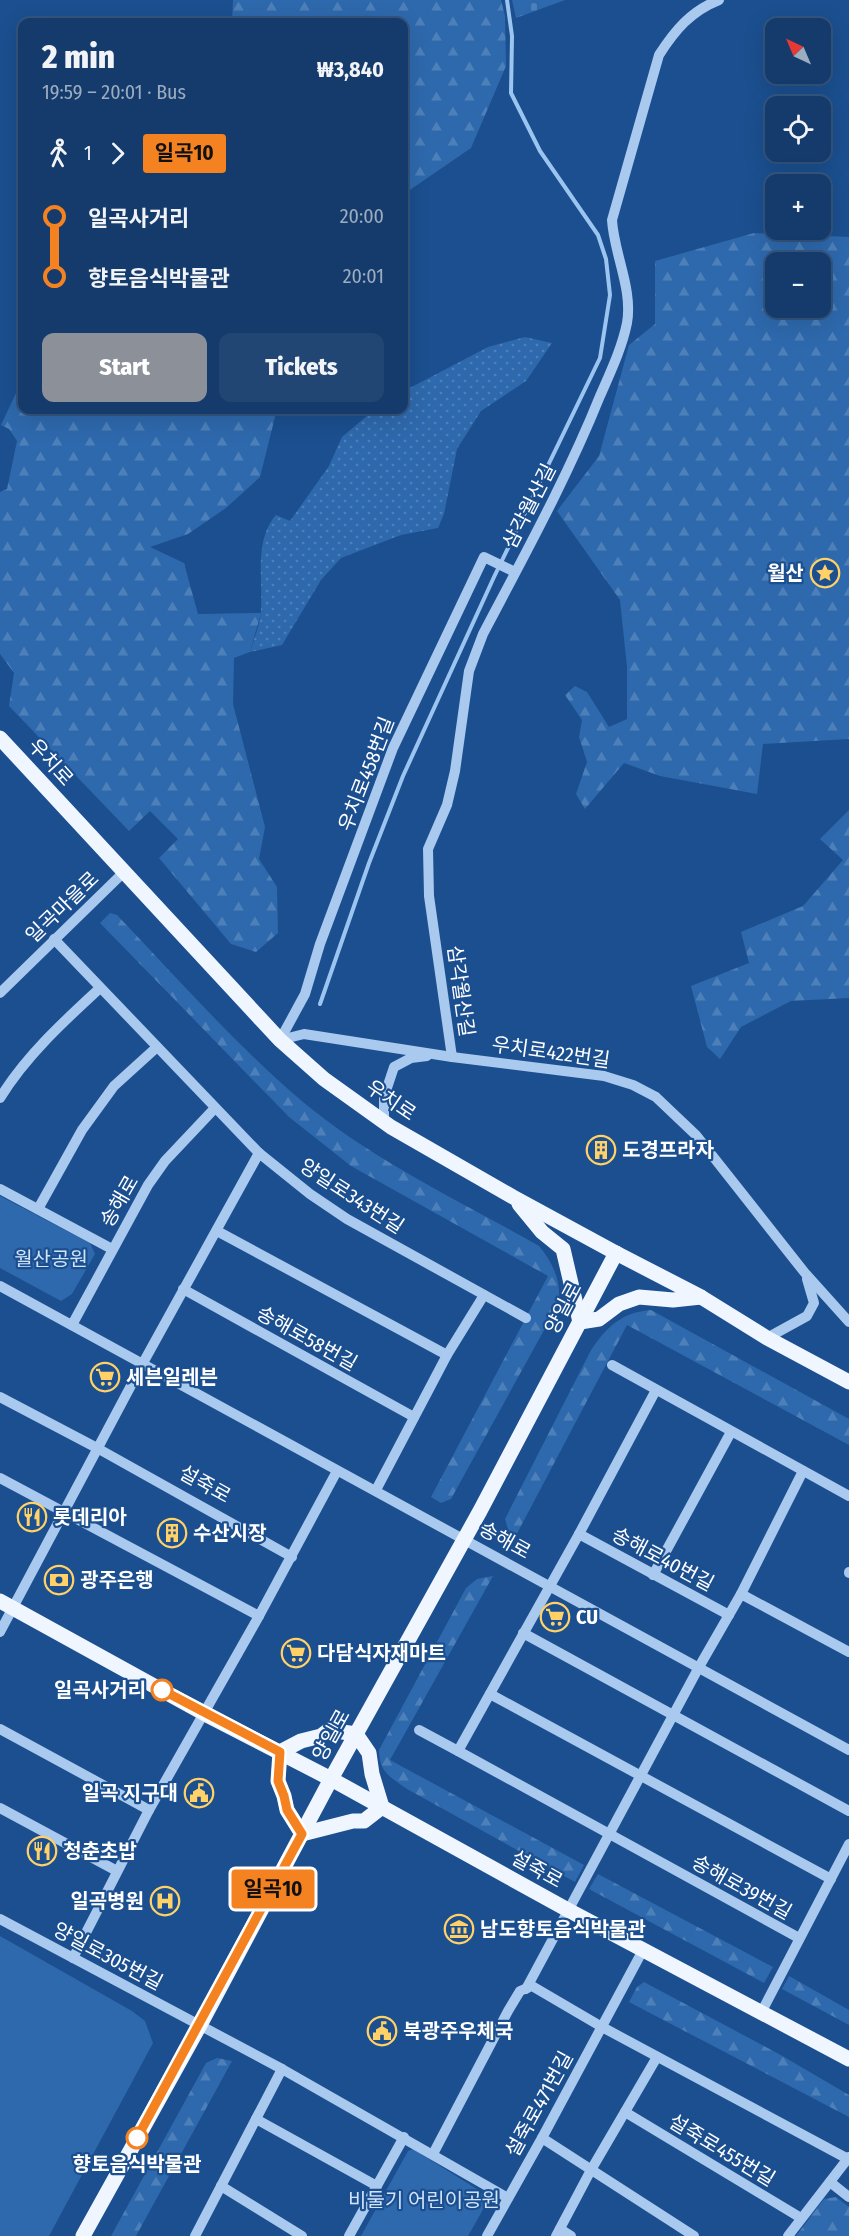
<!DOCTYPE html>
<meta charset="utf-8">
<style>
body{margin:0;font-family:"Fira Sans Condensed","Noto Sans KR",sans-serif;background:#214673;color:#f1f3f6;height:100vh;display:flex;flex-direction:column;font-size:22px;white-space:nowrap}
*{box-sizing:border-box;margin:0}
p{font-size:20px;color:#9dadc1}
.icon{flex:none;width:33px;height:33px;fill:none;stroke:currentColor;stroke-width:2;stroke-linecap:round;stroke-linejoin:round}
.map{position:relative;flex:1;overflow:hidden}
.side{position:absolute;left:18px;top:18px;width:390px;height:396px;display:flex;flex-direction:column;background:#143b6b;border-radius:12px;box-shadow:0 6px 24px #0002,0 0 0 2px #33557e}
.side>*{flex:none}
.badge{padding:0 12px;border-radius:4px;font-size:21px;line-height:39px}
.needle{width:39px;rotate:316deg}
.fabs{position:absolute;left:765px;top:18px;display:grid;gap:12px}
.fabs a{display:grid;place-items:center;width:66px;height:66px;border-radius:12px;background:#143b6b;box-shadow:0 6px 24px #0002,0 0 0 2px #33557e;font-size:30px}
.map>.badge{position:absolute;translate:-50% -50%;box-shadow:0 0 0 3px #fff}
.legs{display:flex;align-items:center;gap:9px;height:66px;padding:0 24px;font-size:20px}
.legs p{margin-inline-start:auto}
.head{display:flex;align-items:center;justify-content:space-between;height:102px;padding:0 24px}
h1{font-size:33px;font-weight:800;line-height:45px}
.button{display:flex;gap:12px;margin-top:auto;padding:12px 24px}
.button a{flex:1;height:69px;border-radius:12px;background:#8c9099;color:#fff;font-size:24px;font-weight:800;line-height:69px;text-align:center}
.button a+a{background:#214673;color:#f1f3f6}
ul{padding:0 24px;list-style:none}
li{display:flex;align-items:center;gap:21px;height:60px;font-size:22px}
li i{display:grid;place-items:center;width:9px;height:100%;margin:0 8px;background:currentColor}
li i::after{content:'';width:15px;height:15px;margin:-8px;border:4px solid;border-radius:50%;background:#143b6b}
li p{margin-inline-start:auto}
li:first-child i{background:linear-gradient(#0000 50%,currentColor 0)}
li:last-child i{background:linear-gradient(currentColor 50%,#0000 0)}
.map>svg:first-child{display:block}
.grass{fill:url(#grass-dots)}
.forest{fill:url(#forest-firs);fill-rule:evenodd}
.cemetery{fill:url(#cemetery-stones)}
.park{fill:#2e69ad}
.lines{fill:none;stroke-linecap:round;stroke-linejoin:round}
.stream{stroke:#9cc4f0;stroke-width:4}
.minor{stroke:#a9c9ee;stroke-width:10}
.major{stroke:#f0f6ff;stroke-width:15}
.line-1-casing{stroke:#fff;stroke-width:14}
.line-1{stroke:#f58220;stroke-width:9}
.stop-1-dot{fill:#fff;stroke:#f58220;stroke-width:3}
.labels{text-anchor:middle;stroke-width:4.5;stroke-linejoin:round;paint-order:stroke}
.street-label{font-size:20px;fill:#fff;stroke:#1b4f8f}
.poi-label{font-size:20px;font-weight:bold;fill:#fff;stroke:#1b4f8f;text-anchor:start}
.park-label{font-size:20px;fill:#cfe3fa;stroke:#1b4f8f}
.stop-label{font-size:20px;font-weight:bold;fill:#fff;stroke:#1b4f8f;text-anchor:end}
</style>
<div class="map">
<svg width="849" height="2236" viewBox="0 0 849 2236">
<defs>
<pattern id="grass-dots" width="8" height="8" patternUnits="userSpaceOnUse" patternTransform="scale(1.5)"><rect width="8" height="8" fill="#2e69ad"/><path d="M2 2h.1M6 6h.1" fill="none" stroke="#4d80b9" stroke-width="1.8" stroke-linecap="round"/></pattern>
<pattern id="forest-firs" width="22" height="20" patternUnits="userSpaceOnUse" patternTransform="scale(1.5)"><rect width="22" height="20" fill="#2e69ad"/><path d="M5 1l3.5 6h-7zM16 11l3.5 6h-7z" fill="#4d80b9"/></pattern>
<pattern id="cemetery-stones" width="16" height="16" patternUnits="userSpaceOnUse" patternTransform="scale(1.5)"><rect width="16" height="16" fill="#2e69ad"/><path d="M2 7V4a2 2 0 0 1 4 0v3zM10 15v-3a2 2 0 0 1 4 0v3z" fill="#4d80b9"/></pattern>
</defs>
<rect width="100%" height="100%" fill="#1b4f8f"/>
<path class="grass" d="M525,337L552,343L526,381L481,411L457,449L444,514L438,528L401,535L341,558L321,580L282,645L250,652C254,639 260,624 261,611C263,580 254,540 276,515L290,521L329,466L342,437L374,410H404V391L488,347Z"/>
<g class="forest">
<polygon points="233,0 501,0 505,16 506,66 471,148 404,194 404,22 232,22"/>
<path d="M754,233L849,237V739L763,744L757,794L660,776L624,763L585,809L576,794L587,762L579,737L582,720L565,695L575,686L587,692L609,727L627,719V667L620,600L557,511L599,456L629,345L655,324V261ZM776,262H820V308H776Z"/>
<polygon points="22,370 22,410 273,410 275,417 260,477 226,508 188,534 150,547 184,563 198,614 261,613 250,652 234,658 233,704 265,827 259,859 277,887 278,933 256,952 231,944 159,858 178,839 150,811 129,831 9,706 14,673 0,654 0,492 7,489 17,441 9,429 1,425 17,391"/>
<polygon points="849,810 849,998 791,1001 741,1027 720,1059 707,1047 691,986 749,963 741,932 803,906 843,860 820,839"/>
<path d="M110,913L117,915C177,978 236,1045 303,1102C374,1161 460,1201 539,1246C553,1263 561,1280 559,1303L451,1499L441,1503L431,1497L548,1276L351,1166L289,1117L100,923Z"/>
<path d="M651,1310L849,1419V1445L627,1325L512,1543L505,1519L590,1352C605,1328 622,1312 651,1310Z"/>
<path d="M493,1576L390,1760L584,1865L575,1882L407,1789C390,1777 379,1772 379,1750L466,1588L477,1579Z"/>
<polygon points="598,1874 773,1967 764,1983 589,1889"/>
<polygon points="789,1976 849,2010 849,2025 782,1989"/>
<polygon points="644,1982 779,2054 849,2095 849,2117 629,2002 637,1987"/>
<polygon points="217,2058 232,2061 136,2236 111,2236 206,2063"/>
<polygon points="836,2197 849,2207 849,2236 796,2236 824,2199"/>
</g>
<polygon class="cemetery" points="512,0 565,0 516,18"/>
<g class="park">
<polygon points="0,1196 90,1243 95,1254 72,1294 61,1301 0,1268"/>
<polygon points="0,1936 132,2011 145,2021 153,2043 49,2236 0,2236"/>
<polygon points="413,2149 480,2191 488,2201 468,2236 361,2236 408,2151"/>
</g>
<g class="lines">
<polyline class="stream" points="320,1004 369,863 403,776 494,577 600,358 610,295 606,259 598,235 540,151 511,93 512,36 507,0"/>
<g class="minor">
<polyline points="54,939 259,1153 310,1194 347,1219 526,1318"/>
<polyline points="0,993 124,872"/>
<polyline points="280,1040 304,1034 452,1057 604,1076 633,1085 656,1097 696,1135 805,1273 849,1322"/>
<polyline points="280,1040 305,994 320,944 393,748 484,557 515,572"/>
<path d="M452,1057L429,896L428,849L447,805L455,771L469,671L483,634C524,556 567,478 600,396C610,373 622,348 627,323C633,289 614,254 612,220L659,55C675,30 691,11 719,0"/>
<path d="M0,1098C26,1056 63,1022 100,988"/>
<polyline points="384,1122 384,1097 394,1067 411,1058 427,1056"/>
<polyline points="0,1189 112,1249"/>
<polyline points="38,1209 82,1130 114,1086 157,1047"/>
<polyline points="217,1231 447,1355"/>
<polyline points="0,1286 849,1750"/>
<polyline points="183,1289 414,1417"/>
<polyline points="72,1325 148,1185 165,1161 215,1108"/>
<polyline points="767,1338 807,1316 814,1303 807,1279"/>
<polyline points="612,1365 849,1496"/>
<polyline points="656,1390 579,1534 458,1751 799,1938"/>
<polyline points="0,1397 97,1448 292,1557"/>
<polyline points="0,1478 259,1616"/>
<polyline points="376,1490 447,1355 484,1295"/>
<polyline points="579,1534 729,1615"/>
<polyline points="849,1572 849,1573"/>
<polyline points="653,1575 731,1432"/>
<polyline points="741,1594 849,1652"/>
<polyline points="0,1632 143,1363 259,1153"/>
<polyline points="523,1633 849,1811"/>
<polyline points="490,1694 831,1879"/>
<polyline points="0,1729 149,1810"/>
<polyline points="419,1730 458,1751"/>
<polyline points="0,1808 117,1871"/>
<polyline points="0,1919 282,2069 508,2198"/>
<polyline points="73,1958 149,1810 259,1616 337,1471"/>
<polyline points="526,1989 699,1667 741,1594 803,1471"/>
<polyline points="761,2013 849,1844"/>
<polyline points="625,2112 801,2218"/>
<polyline points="256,2119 377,2186"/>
<polyline points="542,2138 694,2236"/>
<polyline points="433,2154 508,2011 520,1991 532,1986 602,2027 848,2159"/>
<polyline points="830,2182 849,2197"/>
<polyline points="221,2186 302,2236"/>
<polyline points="560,2229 571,2236"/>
<polyline points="195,2236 282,2069"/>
<polyline points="349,2236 404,2137"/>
<polyline points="487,2236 542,2138 643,1950"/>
<polyline points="556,2236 591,2170 657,2057"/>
<polyline points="788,2236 849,2157"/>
</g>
<g class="major">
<polyline points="0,738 280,1040 324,1079 391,1127 513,1197 616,1253 701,1297 767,1338 849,1382"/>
<polyline points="519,1204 542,1232 563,1249 580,1322"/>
<polyline points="580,1322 599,1319 619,1304 639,1297 673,1300 701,1297"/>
<polyline points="0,1601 205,1714 331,1779 568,1910 849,2059"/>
<polyline points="356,1734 369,1753 372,1774 382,1807"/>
<polyline points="280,1752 278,1781 284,1796 287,1810 302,1834"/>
<polyline points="280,1752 301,1741 321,1736 329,1730 356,1734"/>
<polyline points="302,1834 353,1821 364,1821 382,1807"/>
<polyline points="83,2236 200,2025 331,1779 480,1511 616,1253"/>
</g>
</g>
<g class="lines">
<g class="line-1-casing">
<polyline id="line-1" points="137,2138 302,1834 287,1810 284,1796 278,1781 280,1752 162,1690"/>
</g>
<use href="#line-1" class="line-1"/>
</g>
<defs>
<g id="sight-ring" transform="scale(1.5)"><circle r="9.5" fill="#1b4f8f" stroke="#ffd166" stroke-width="1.5"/><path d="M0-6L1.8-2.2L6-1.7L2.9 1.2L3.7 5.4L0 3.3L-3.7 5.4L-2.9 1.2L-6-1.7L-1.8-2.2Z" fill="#ffd166"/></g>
<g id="building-ring" transform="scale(1.5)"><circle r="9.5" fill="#1b4f8f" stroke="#ffd166" stroke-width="1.5"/><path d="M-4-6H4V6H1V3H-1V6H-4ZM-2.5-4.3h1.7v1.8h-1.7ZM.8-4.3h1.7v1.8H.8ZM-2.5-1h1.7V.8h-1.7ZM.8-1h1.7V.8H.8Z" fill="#ffd166"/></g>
<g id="supermarket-ring" transform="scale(1.5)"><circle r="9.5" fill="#1b4f8f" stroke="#ffd166" stroke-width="1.5"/><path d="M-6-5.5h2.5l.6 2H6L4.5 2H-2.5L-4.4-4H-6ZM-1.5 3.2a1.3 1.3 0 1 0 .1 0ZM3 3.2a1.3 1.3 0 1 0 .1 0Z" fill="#ffd166"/></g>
<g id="restaurant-ring" transform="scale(1.5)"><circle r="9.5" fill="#1b4f8f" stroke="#ffd166" stroke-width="1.5"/><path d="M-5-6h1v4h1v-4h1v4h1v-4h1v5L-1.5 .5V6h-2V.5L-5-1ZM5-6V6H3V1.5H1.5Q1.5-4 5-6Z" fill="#ffd166"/></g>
<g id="bank-ring" transform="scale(1.5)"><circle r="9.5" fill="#1b4f8f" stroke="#ffd166" stroke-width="1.5"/><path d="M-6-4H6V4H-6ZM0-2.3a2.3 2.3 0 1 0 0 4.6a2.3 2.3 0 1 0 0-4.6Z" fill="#ffd166"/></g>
<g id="civic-ring" transform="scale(1.5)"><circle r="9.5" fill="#1b4f8f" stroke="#ffd166" stroke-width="1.5"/><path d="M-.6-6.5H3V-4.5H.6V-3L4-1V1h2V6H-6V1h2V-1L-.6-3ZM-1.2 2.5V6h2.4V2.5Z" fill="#ffd166"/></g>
<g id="hospital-ring" transform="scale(1.5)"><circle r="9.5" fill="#1b4f8f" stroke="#ffd166" stroke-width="1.5"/><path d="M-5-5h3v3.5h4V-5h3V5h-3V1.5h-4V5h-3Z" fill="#ffd166"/></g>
<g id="museum-ring" transform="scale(1.5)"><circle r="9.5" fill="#1b4f8f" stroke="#ffd166" stroke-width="1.5"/><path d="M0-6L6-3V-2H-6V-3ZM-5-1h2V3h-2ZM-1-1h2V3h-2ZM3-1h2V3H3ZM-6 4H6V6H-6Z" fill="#ffd166"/></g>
</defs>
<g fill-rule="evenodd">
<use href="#sight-ring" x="825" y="573"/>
<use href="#building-ring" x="601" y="1150"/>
<use href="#supermarket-ring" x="105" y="1377"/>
<use href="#restaurant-ring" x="32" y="1517"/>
<use href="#building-ring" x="172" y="1533"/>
<use href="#bank-ring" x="59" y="1580"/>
<use href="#supermarket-ring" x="555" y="1617"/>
<use href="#supermarket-ring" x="296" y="1653"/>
<use href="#civic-ring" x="199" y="1793"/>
<use href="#restaurant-ring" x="42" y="1851"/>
<use href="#hospital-ring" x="165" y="1901"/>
<use href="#museum-ring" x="459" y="1929"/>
<use href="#civic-ring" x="382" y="2031"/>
</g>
<g class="stop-1-dot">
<circle cx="162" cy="1690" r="10"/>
<circle cx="137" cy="2138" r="10"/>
</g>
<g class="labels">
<g class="street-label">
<text transform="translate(529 506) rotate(-63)" y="7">삼각월산길</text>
<text transform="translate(51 762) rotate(48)" y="7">우치로</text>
<text transform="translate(366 774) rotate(-69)" y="7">우치로458번길</text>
<text transform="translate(62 907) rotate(-44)" y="7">일곡마을로</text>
<text transform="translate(461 991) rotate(82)" y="7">삼각월산길</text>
<text transform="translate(551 1052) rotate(8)" y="7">우치로422번길</text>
<text transform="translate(391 1100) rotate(34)" y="7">우치로</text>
<text transform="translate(352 1196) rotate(33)" y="7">양일로343번길</text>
<text transform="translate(119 1201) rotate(-60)" y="7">송해로</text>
<text transform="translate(563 1308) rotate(-62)" y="7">양일로</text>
<text transform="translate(307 1338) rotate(29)" y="7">송해로58번길</text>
<text transform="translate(205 1484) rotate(29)" y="7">설죽로</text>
<text transform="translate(505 1540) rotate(29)" y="7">송해로</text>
<text transform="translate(663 1559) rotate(28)" y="7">송해로40번길</text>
<text transform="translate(331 1735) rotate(-61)" y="7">양일로</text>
<text transform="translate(537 1869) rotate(29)" y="7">설죽로</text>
<text transform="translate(742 1887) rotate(29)" y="7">송해로39번길</text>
<text transform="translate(108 1956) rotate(28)" y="7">양일로305번길</text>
<text transform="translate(539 2104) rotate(-61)" y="7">설죽로471번길</text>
<text transform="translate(722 2150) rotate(31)" y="7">설죽로455번길</text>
</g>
<g class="poi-label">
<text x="804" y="580" text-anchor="end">월산</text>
<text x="622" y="1157">도경프라자</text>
<text x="126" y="1384">세븐일레븐</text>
<text x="53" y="1524">롯데리아</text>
<text x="193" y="1540">수산시장</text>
<text x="80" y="1587">광주은행</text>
<text x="576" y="1624">CU</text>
<text x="317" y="1660">다담식자재마트</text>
<text x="178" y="1800" text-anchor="end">일곡 지구대</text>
<text x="63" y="1858">청춘초밥</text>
<text x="144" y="1908" text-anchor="end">일곡병원</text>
<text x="480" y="1936">남도향토음식박물관</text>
<text x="403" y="2038">북광주우체국</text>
</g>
<g class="park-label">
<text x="51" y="1266">월산공원</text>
<text x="424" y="2207">비둘기 어린이공원</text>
</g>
<g class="stop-label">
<text x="146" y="1697">일곡사거리</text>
<text x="137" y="2171" text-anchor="middle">향토음식박물관</text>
</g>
</g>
</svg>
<div class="fabs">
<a><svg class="needle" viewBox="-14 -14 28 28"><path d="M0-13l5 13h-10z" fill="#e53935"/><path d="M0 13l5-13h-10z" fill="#9dadc1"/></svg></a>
<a><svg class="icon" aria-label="locate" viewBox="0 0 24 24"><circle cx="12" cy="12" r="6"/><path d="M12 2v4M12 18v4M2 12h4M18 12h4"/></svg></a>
<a>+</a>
<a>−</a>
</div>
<b class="badge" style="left:273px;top:1889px;background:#f58220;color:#111">일곡10</b>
<section class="side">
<div class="head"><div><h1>2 min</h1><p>19:59 – 20:01 · Bus</p></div><b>₩3,840</b></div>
<div class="legs"><svg class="icon" aria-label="walk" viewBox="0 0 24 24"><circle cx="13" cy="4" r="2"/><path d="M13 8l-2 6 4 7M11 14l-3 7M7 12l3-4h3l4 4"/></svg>1<svg class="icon" aria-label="forward" viewBox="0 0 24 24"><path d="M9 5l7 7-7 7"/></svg><b class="badge" style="background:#f58220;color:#111">일곡10</b></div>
<ul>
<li><i style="color:#f58220"></i><b>일곡사거리</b><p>20:00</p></li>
<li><i style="color:#f58220"></i><b>향토음식박물관</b><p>20:01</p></li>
</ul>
<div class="button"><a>Start</a><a>Tickets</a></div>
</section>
</div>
